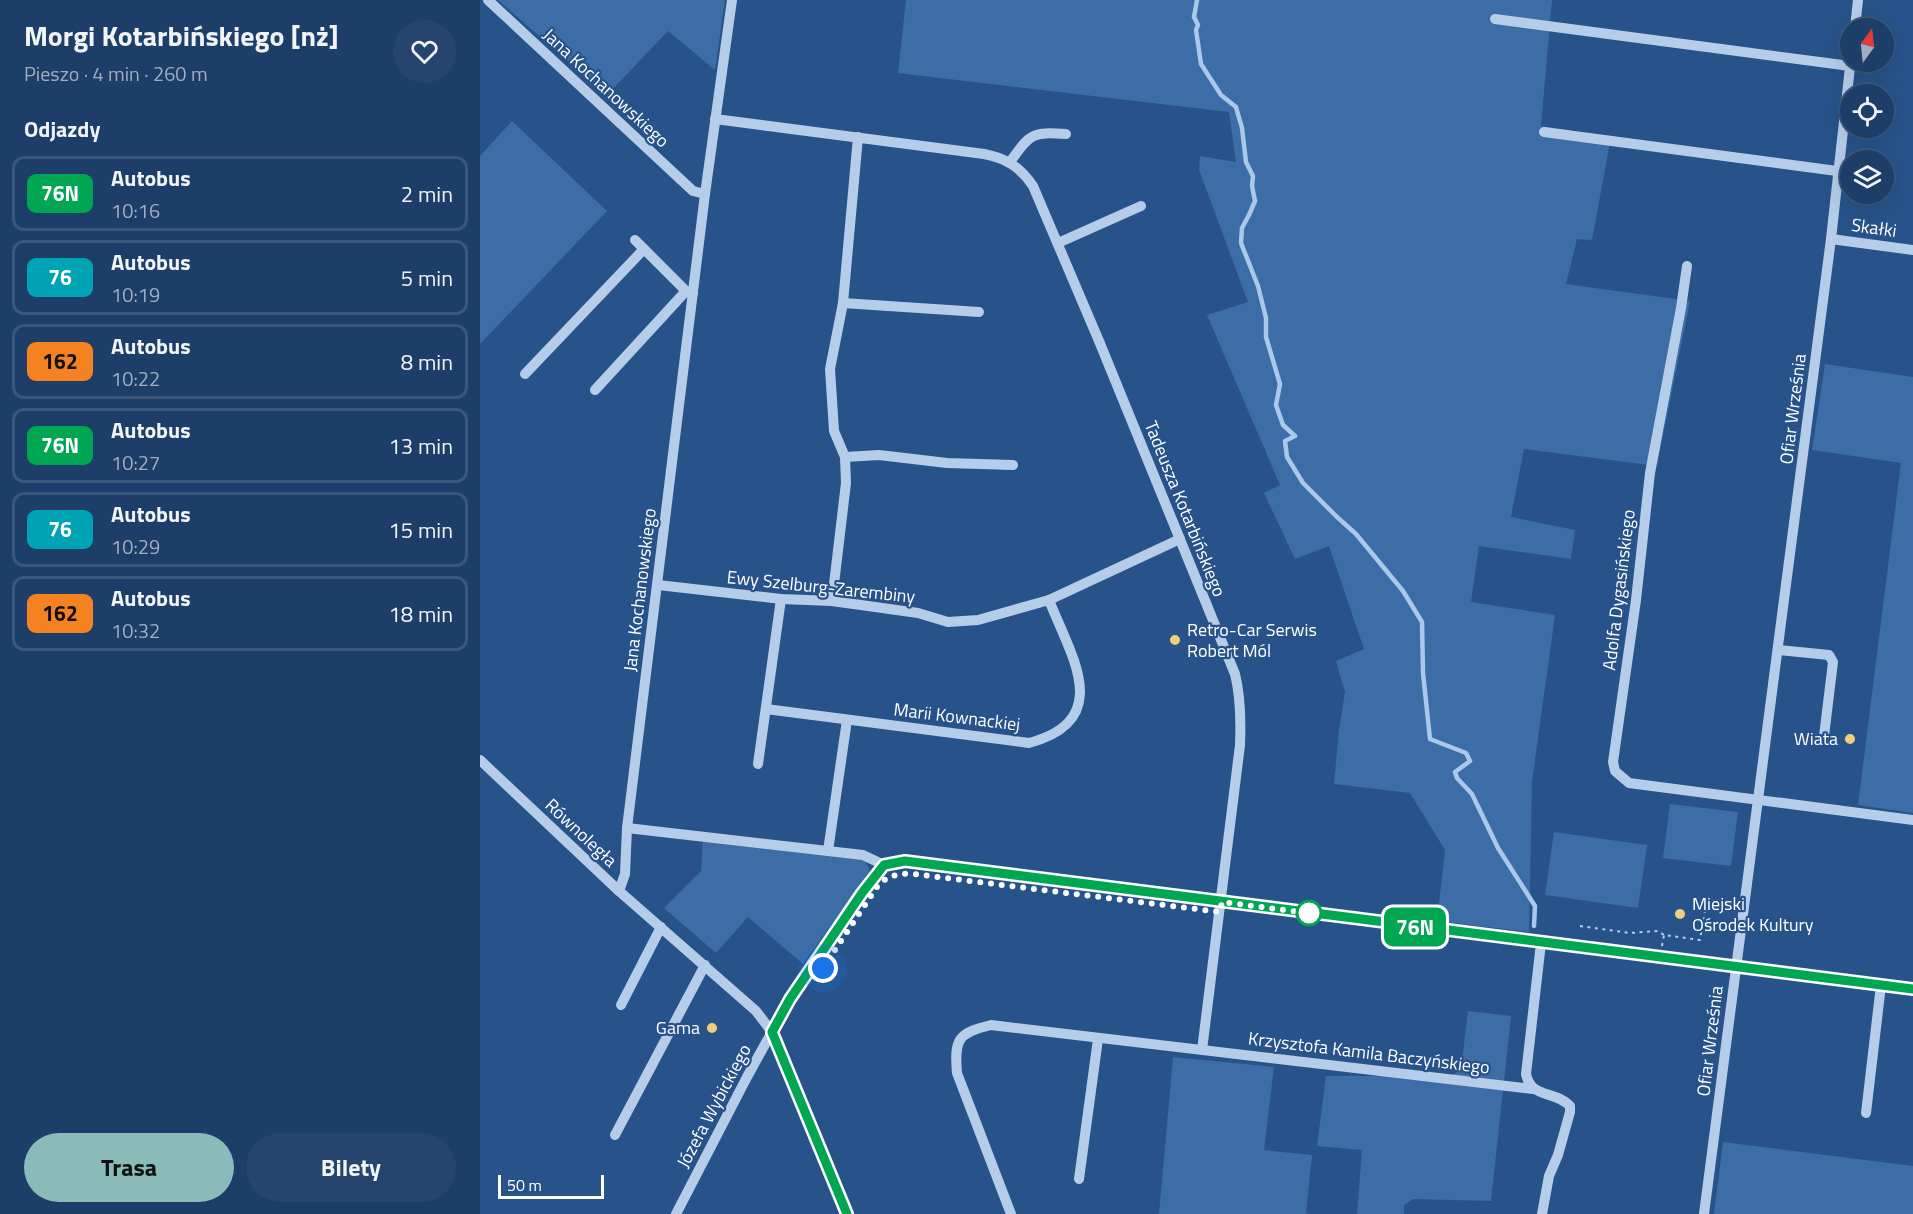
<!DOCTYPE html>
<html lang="pl">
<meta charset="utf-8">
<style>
body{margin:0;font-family:"Titillium Web",sans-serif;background:#25456e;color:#f1f3f6;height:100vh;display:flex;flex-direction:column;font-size:22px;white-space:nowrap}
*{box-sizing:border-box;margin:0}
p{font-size:20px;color:#a0aec0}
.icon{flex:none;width:33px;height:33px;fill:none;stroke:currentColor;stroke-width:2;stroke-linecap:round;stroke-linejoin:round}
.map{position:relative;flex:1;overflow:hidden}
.sheet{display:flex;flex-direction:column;background:#1d3e68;width:480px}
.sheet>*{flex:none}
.badge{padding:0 12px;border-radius:9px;font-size:21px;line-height:39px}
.needle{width:39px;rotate:15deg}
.controls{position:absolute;left:1360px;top:18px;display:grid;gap:12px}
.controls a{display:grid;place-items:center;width:54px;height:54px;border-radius:50%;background:#1d3e68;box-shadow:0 6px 24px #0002,0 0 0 2px #3b577c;font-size:30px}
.scale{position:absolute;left:18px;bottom:15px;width:106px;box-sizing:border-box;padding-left:6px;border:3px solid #fff;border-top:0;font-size:16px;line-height:21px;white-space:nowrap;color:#fff;-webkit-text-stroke:4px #27538a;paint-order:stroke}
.you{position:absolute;width:30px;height:30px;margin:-15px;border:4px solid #fff;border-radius:50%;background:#1a73e8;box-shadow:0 0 0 9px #1a73e833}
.map>.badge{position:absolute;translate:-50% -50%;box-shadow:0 0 0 3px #fff}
h2{padding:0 24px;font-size:22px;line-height:54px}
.round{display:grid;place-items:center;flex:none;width:63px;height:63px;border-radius:32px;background:#25456e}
.overview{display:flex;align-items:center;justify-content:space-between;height:102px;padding:0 24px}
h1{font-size:28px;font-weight:700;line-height:45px}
.cta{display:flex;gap:12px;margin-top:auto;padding:12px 24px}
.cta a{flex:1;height:69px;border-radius:36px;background:#8bbbb9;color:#111;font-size:24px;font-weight:700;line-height:69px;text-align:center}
.cta a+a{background:#25456e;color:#f1f3f6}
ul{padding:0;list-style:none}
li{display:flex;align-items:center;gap:18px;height:75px;margin:0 12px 9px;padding:0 12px;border:3px solid #3b577c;border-radius:12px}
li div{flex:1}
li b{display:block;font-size:22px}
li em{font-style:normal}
li .badge{min-width:66px;font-weight:700;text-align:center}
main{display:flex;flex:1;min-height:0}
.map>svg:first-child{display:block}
.green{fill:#3c6da6}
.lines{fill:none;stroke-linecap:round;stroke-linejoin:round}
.stream{stroke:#a9c8ea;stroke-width:4.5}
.path{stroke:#b5cde9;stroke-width:2;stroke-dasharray:3 4.5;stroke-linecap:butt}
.minor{stroke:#b5cde9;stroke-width:10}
.line-casing{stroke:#fff;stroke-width:14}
.line{stroke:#00a651;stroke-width:9}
.walk{stroke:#fff;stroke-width:6;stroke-dasharray:0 10.8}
.poi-dot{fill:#f2ce7a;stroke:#27538a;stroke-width:2}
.stop-dot{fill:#fff;stroke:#00a651;stroke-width:3}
.labels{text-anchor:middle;stroke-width:4.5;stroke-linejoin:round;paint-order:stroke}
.street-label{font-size:18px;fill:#fff;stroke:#27538a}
.poi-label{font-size:18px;fill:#fff;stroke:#27538a;text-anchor:start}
</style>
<main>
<section class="sheet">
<div class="overview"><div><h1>Morgi Kotarbińskiego [nż]</h1><p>Pieszo · 4 min · 260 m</p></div><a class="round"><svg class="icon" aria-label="heart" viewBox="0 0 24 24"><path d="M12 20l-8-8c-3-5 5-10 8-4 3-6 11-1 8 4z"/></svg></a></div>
<h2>Odjazdy</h2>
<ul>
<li><span class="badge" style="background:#00a651;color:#fff">76N</span><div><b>Autobus</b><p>10:16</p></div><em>2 min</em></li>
<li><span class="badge" style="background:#00a3b4;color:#fff">76</span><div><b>Autobus</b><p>10:19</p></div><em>5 min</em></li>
<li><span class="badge" style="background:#f58220;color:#111">162</span><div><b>Autobus</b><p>10:22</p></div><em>8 min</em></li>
<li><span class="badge" style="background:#00a651;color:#fff">76N</span><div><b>Autobus</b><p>10:27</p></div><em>13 min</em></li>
<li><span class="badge" style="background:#00a3b4;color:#fff">76</span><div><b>Autobus</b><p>10:29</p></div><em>15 min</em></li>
<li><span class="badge" style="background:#f58220;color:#111">162</span><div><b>Autobus</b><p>10:32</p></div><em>18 min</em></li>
</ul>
<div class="cta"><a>Trasa</a><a>Bilety</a></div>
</section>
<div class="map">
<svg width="1433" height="1214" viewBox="0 0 1433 1214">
<rect width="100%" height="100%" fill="#27538a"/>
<g class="green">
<polygon points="18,0 245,0 235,70 188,31 127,95"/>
<polygon points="426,0 1072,0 1061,126 1131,137 1112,240 1097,239 1086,284 1210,301 1177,466 1044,449 1031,517 1095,530 1091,559 999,546 991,602 1075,615 1052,782 1049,932 957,921 965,850 930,793 854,784 859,730 865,692 856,661 884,649 849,546 815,559 784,493 800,485 727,315 768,302 719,170 720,156 756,162 749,112 418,73"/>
<polygon points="32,121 127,211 0,344 0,156"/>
<polygon points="1345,364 1433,377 1433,813 1378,805 1421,463 1332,450"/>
<polygon points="1190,804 1258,812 1251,866 1183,858"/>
<polygon points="1074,832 1167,845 1158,908 1065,895"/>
<polygon points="223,840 385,860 390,871 323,964 268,917 236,953 184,908 221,871"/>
<polygon points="988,1011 1031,1016 1011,1201 933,1199 924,1205 924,1214 877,1214 882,1150 837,1146 846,1076 972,1076 981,1069"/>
<polygon points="693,1057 794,1067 784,1150 832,1155 826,1213 831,1214 679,1214"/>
<polygon points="1243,1142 1433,1166 1433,1214 1234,1214"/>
</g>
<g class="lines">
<polyline class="stream" points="717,0 714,17 718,25 716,30 721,64 741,95 756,107 762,128 766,162 773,176 772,186 775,201 769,215 762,228 761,243 778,286 786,318 786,337 800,384 796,405 803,425 815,436 805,441 807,457 823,483 857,517 876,534 923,591 942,622 943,673 950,739 986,753 990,761 975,772 977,778 992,794 1018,848 1055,906 1054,926"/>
<g class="path">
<polyline points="1100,926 1150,933 1178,931 1184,935"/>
<polyline points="1182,946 1184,935 1220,940 1227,899 1252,902"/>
</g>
<g class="minor">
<polyline points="8,0 213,191 225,194"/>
<polyline points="1015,19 1370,66"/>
<polyline points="1375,28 1378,0"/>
<path d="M235,119L504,154C526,158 540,167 553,186L619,341L755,674C761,698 761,721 760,745L722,1050"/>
<polyline points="1064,132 1357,171"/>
<path d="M530,162C551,133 551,132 586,134"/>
<polyline points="1351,239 1433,250"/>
<polyline points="155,240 206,291"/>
<polyline points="578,243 661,206"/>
<polyline points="1207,266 1201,308 1170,473 1156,600 1133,762 1135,771 1149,783 1433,820"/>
<polyline points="363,303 499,312"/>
<polyline points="45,374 164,249"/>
<polyline points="115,390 206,291 213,293"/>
<polyline points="365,457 399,455 467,463 533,465"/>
<polyline points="178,585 301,599 352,601 438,613 468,622 498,620 569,600 700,539"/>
<polyline points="352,601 366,483 365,457 354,431 350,369 363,303 378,137"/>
<polyline points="1299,650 1349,655 1353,662 1344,736"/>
<path d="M286,709L549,743C635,720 591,656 569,600"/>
<polyline points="0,760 139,891 276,1011 292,1032 367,1214"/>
<polyline points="278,764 301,599"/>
<polyline points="147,828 383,855 404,865"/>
<polyline points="348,851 367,720"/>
<polyline points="139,891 145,874 147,828 225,194 252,0"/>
<path d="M1061,943L1046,1074C1051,1099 1075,1090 1090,1106V1112L1078,1155L1069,1176L1062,1214"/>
<polyline points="141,1005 181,927"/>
<polyline points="1386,1113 1401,985"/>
<polyline points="135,1135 225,965"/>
<polyline points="599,1179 618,1039"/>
<polyline points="196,1214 267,1077 310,999 382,893 398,872 404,865 425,862 1433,989"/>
<path d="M531,1214L477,1073C474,1039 478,1033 511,1025L1053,1089"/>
<polyline points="1224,1214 1351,239 1371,58"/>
</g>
</g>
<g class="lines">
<g class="line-casing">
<polyline id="line" points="367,1214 292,1032 310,999 382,893 404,865 425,861 1433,989"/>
</g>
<use href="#line" class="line"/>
<path class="walk" d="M343,968L399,884C410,875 419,873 434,874L740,912L742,902L836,914L829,913"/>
</g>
<g class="poi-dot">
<circle cx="695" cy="640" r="6"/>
<circle cx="1370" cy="739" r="6"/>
<circle cx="1200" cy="914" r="6"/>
<circle cx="232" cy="1028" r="6"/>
</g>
<circle class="stop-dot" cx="829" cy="913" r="12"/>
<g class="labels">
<g class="street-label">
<text transform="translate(126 88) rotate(43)" y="6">Jana Kochanowskiego</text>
<text transform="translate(1394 228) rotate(8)" y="6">Skałki</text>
<text transform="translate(1313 409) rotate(-83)" y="6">Ofiar Września</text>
<text transform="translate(705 509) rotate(68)" y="6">Tadeusza Kotarbińskiego</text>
<text transform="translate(341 587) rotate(6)" y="6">Ewy Szelburg-Zarembiny</text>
<text transform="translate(160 590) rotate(-83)" y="6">Jana Kochanowskiego</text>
<text transform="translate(1139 590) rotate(-83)" y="6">Adolfa Dygasińskiego</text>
<text transform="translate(477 717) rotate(7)" y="6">Marii Kownackiej</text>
<text transform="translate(101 833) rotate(43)" y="6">Równoległa</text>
<text transform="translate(1230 1041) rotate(-83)" y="6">Ofiar Września</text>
<text transform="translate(889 1053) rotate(7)" y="6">Krzysztofa Kamila Baczyńskiego</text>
<text transform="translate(234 1106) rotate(-62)" y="6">Józefa Wybickiego</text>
</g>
<g class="poi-label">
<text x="707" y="636">Retro-Car Serwis<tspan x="707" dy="21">Robert Mól</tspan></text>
<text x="1358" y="745" text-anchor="end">Wiata</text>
<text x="1212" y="910">Miejski<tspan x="1212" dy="21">Ośrodek Kultury</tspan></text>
<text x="220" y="1034" text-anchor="end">Gama</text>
</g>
</g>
</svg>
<div class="controls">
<a><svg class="needle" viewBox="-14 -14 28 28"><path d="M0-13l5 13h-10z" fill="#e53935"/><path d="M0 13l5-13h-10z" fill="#a0aec0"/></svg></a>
<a><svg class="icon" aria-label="locate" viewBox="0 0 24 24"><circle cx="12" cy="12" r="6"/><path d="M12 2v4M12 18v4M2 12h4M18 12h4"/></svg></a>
<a><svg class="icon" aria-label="layers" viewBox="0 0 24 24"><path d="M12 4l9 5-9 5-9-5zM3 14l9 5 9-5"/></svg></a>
</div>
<div class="scale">50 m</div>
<div class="you" style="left:343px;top:968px"></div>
<b class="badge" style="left:935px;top:927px;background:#00a651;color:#fff">76N</b>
</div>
</main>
